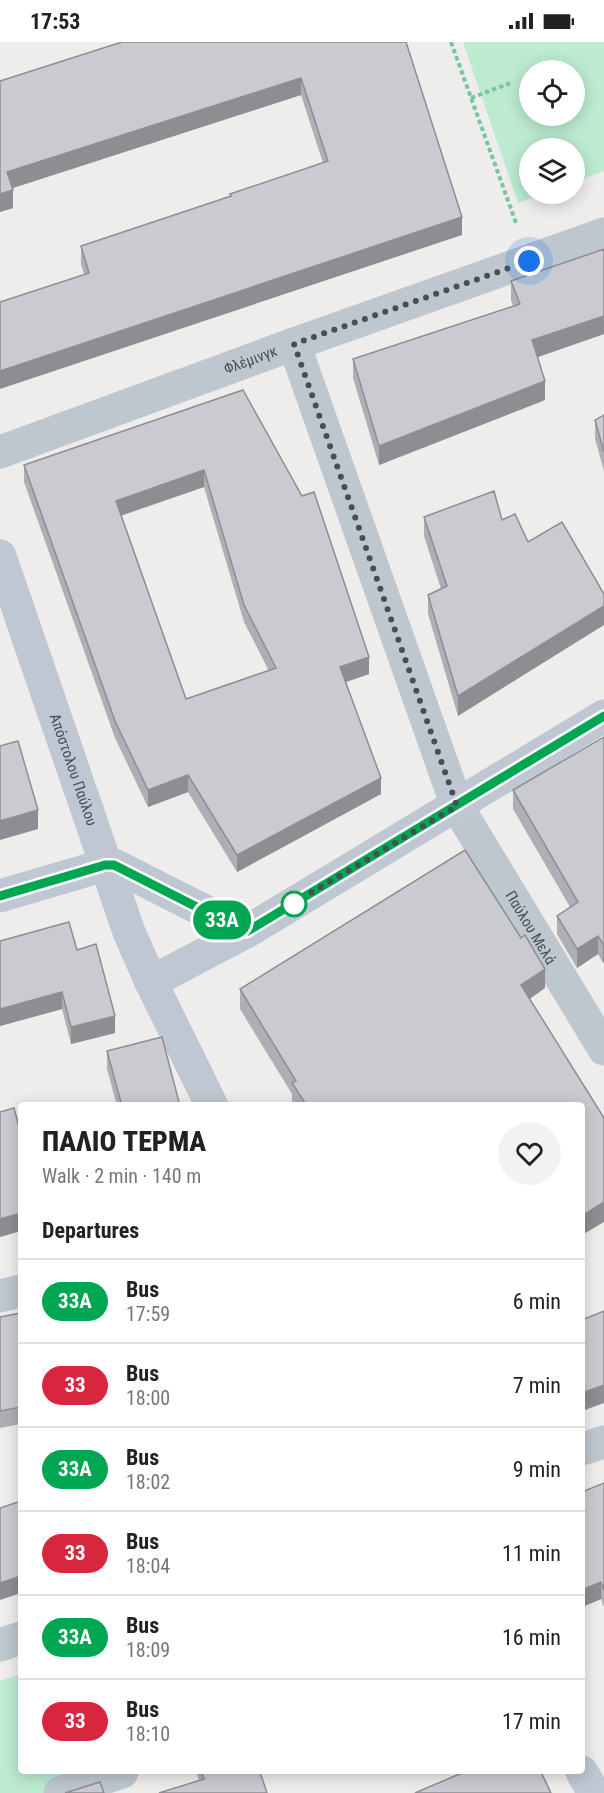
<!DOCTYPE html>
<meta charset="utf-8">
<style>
body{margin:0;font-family:"Roboto Condensed",sans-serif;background:#f2f2f2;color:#222;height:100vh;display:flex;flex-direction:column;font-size:22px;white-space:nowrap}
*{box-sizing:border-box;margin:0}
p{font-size:20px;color:#767676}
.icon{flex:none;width:33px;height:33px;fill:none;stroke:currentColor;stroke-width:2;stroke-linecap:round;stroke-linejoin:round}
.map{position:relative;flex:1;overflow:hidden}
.details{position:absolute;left:18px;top:1060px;width:567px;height:672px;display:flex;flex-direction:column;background:#fff;border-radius:6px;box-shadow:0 3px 15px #0003}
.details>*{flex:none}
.badge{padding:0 12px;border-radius:20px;font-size:21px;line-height:39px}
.buttons{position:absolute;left:519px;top:18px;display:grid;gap:12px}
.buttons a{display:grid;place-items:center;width:66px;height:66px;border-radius:50%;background:#fff;box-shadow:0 3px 15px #0003;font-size:30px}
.you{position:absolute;width:30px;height:30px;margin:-15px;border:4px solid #fff;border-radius:50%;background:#1a73e8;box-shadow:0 0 0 9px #1a73e833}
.map>.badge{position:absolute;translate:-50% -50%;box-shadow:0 0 0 3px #fff}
h2{padding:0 24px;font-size:22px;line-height:54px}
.round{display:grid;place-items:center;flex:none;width:63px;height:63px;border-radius:32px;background:#f2f2f2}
.overview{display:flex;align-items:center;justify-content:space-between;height:102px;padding:0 24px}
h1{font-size:28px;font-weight:800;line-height:45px}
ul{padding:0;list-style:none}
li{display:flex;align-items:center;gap:18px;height:84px;padding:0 24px;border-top:2px solid #e0e0e0}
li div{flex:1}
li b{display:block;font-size:22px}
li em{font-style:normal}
li .badge{min-width:66px;font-weight:700;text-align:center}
.status{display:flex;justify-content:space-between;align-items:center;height:42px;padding:0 30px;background:#fff;direction:ltr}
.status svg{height:16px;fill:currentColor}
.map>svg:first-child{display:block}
.green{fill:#bcebd1;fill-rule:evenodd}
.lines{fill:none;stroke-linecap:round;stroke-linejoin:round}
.path{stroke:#77c6a3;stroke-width:4;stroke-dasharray:4.5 3;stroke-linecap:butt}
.street{stroke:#bec6ce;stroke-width:33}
.secondary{stroke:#bec7d2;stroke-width:33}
.wall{fill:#aeafb4;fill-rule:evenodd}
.shaded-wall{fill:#8d8e92}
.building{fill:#cacbd1;stroke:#8d8e92;stroke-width:1.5;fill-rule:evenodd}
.line-casing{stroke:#fff;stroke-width:14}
.line{stroke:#00a651;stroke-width:9}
.walk{stroke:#464f58;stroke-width:6;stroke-dasharray:0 10.8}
.stop-dot{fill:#fff;stroke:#00a651;stroke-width:3}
.labels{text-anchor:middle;stroke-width:5;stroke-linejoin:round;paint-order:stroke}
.street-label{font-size:15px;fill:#464f58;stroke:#fff}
</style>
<div class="status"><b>17:53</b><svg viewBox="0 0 49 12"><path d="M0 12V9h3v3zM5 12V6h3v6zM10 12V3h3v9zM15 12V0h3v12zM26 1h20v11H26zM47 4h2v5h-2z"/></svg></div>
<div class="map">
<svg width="604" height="1751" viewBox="0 0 604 1751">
<rect width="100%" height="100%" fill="#efecec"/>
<g class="green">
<path d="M463,0H604V129L575,140L574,106H530V152H544L518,161ZM530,28H574V74H530Z"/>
<polygon points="21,1632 21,1730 122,1730 60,1751 0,1751 0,1639"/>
</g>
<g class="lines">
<g class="path">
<polyline points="451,0 516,181"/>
<polyline points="471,56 513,40"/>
</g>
<g class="street">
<path id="s1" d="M294,302L457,764L604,1007"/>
<path id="s2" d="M0,410L294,302L604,192"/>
<polyline points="0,1254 21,1249"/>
<polyline points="582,1407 604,1400"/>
<polyline points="0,1603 21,1596"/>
<polyline points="60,1751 122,1730"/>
</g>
<g class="secondary">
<path id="s3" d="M0,514L129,890L151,940L212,1064"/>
<polyline points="0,854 105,823 114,823 246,890"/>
<polyline points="151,940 246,890 604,674"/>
<polyline points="582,1730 594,1751"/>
</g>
</g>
<g class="wall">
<polygon points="406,0 462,193 84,232 81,222 81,204 230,155 230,152 323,121 301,53 12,146 13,166 0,170 0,39"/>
<polygon points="604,207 604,292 538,315 545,358 379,423 353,336 353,317 513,264 511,258 511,239"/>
<path d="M243,348L302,454L369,632L346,640L381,752L237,830L188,750L148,765L115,696L24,440V423ZM204,445L244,580L269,629L186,657L121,474Z"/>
<polygon points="604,373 604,429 595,397 595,378"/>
<polygon points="424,475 502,478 528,500 458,674 428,572 428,553 441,547 424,494"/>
<polygon points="604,695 603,921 598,912 577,926 557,892 557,874 570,865 513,767 513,748"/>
<polygon points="0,899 77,908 115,991 71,1002 62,967 0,984"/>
<polygon points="545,946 530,957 582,1064 295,1064 292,1060 292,1052 240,967 240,947"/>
<polygon points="107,1009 180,1064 117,1064 107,1027"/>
<polygon points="21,1271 21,1382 0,1386 0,1275"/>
<polygon points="604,1441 604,1565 601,1557 582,1565"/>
<polygon points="196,1730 260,1730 199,1738"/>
</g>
<g class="shaded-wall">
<polygon points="301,36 301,53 7,148 7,130"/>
<polygon points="13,148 13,166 0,170 0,152"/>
<polygon points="462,175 462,193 0,347 0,329"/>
<polygon points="604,274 604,292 532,317 532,298"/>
<polygon points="545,339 545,358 379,423 379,404"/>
<polygon points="204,428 204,445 116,475 116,459"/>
<polygon points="604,564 604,583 458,674 458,654"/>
<polygon points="369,615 369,632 340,642 340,625"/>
<polygon points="188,733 188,750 148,765 148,748"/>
<polygon points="381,736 381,752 237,830 237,813"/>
<polygon points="38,768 38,787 0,798 0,779"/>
<polygon points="598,894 598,912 577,926 577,907"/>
<polygon points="604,901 604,920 603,921 603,902"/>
<polygon points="545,927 545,946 521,962 521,943"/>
<polygon points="62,950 62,967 0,984 0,967"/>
<polygon points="115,974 115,991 71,1002 71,985"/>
<polygon points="604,1160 604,1180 582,1193 582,1174"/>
<polygon points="21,1171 21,1189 0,1195 0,1177"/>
<polygon points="604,1343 604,1361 582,1369 582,1351"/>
<polygon points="21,1534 21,1551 0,1558 0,1541"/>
<polygon points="601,1540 601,1557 582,1565 582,1548"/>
</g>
<g class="building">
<polygon points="122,0 406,0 462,175 0,329 0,260 89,231 81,204 231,154 230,152 328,119 301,36 7,130 13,148 0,152 0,39"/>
<polygon points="604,207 604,274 532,298 545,339 379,404 353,317 520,262 511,239"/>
<path d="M243,348L302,454L314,450L369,615L340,625L381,736L237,813L188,733L148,748L115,679L24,423ZM204,428L244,563L276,626L186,657L116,459Z"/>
<polygon points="604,373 604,410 595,378"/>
<polygon points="494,449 502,478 515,472 528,500 562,480 604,552 604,564 458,654 428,553 447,544 424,475"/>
<polygon points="604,695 604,901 603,902 598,894 577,907 557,874 578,860 513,748"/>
<polygon points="18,699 38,768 0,779 0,703 0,704"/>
<polygon points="465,808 521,896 525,893 545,927 521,943 604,1076 604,1160 582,1174 582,1064 307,1064 292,1041 296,1039 240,947"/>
<polygon points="69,880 77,908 96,902 115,974 71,985 62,950 0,967 0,899"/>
<polygon points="162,995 180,1064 122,1064 107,1009"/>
<polygon points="14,1066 21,1092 21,1171 0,1177 0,1070"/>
<polygon points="604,1269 604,1343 582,1351 582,1278"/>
<polygon points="21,1271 21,1365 0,1369 0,1275"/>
<polygon points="604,1441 604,1548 601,1540 582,1548 582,1450"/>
<polygon points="21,1459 21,1534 0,1541 0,1466"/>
<polygon points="202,1730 260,1730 267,1751 159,1751 204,1737"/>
<polygon points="464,1730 541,1730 551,1751 415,1751"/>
<polygon points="100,1740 104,1751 65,1751"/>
</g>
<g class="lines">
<g class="line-casing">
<polyline id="line" points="0,854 105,823 114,823 246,890 604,674"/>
</g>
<use href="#line" class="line"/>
<polyline class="walk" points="294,862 284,867 457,764 294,302 529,219"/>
</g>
<circle class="stop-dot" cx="294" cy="862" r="12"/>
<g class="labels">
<g class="street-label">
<text dy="5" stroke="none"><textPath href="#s2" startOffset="267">Φλέμινγκ</textPath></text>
<text dy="5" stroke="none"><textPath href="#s3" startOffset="226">Απόστολου Παύλου</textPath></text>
<text dy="5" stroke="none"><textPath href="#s1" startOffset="632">Παύλου Μελά</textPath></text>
</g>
</g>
</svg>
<div class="buttons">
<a><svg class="icon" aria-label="locate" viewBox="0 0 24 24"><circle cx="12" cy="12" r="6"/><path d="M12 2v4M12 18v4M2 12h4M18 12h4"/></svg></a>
<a><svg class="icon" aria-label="layers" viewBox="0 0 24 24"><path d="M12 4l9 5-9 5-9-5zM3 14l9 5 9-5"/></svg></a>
</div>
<div class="you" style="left:529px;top:219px"></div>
<b class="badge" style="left:222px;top:878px;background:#00a651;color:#fff">33A</b>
<section class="details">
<div class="overview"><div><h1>ΠΑΛΙΟ ΤΕΡΜΑ</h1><p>Walk · 2 min · 140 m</p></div><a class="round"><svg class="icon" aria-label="heart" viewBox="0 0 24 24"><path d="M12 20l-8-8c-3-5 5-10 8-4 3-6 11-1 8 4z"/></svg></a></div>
<h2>Departures</h2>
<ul>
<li><span class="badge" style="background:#00a651;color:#fff">33A</span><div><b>Bus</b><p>17:59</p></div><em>6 min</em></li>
<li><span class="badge" style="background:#d7263d;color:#fff">33</span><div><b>Bus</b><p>18:00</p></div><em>7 min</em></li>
<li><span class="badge" style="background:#00a651;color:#fff">33A</span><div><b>Bus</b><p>18:02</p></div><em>9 min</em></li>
<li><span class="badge" style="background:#d7263d;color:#fff">33</span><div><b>Bus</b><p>18:04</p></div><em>11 min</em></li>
<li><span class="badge" style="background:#00a651;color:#fff">33A</span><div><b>Bus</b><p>18:09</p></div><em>16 min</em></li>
<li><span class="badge" style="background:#d7263d;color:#fff">33</span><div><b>Bus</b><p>18:10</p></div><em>17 min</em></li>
</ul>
</section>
</div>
